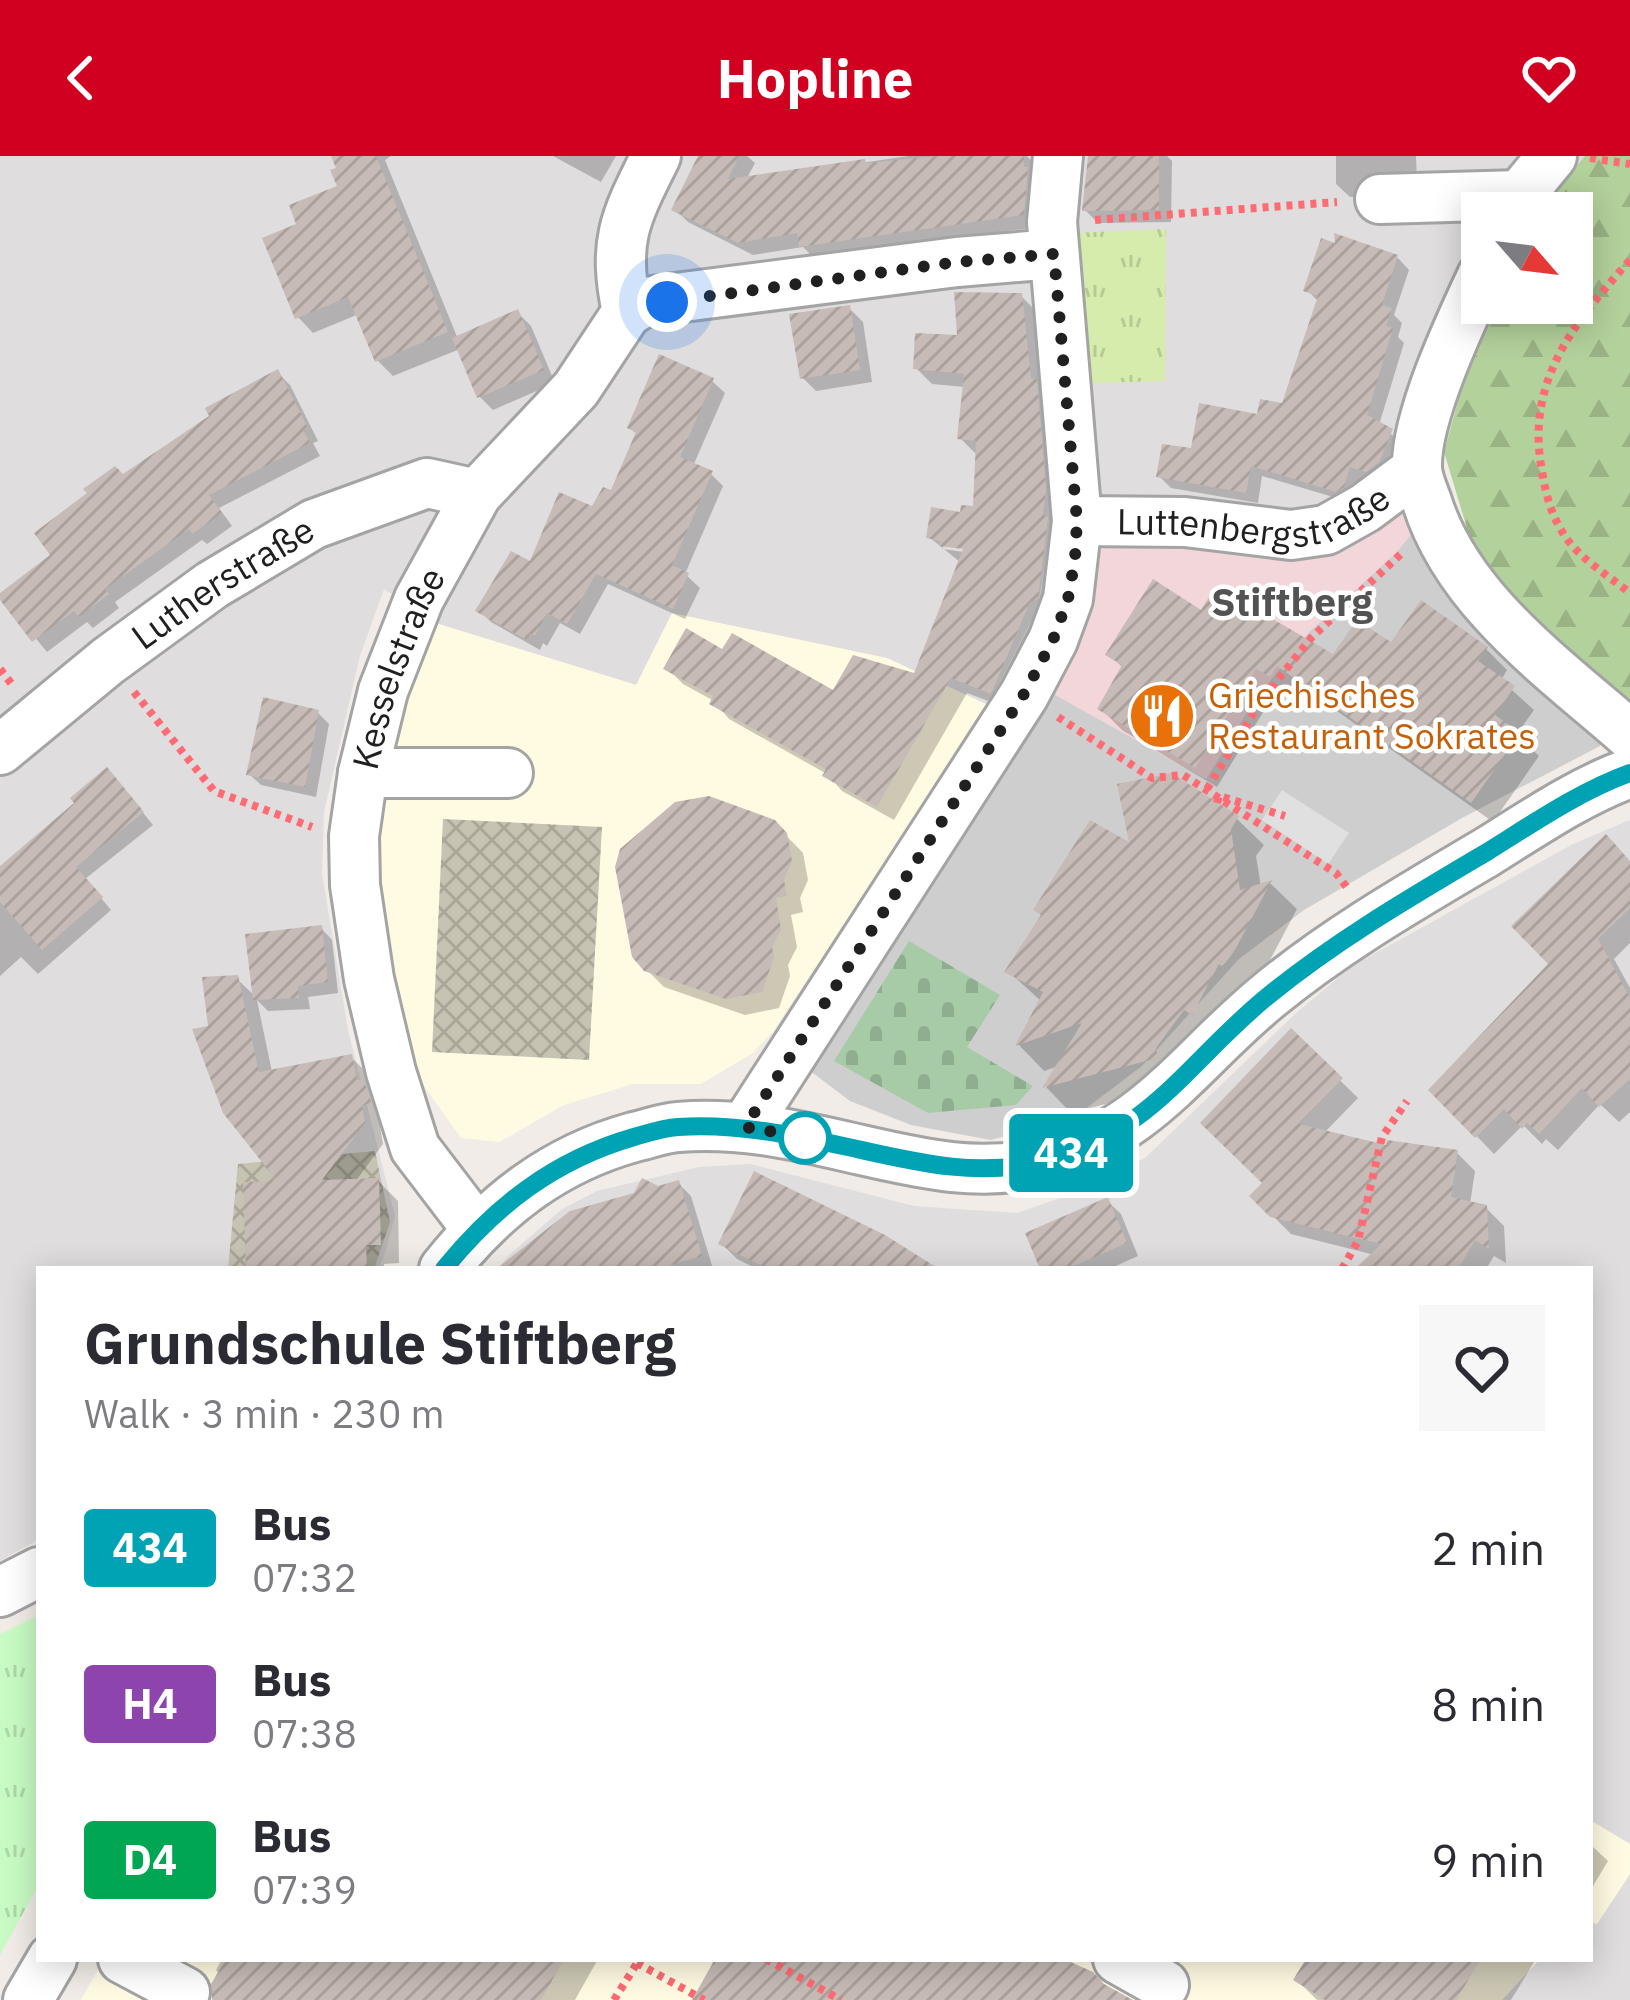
<!DOCTYPE html>
<meta charset="utf-8">
<style>
body{margin:0;font-family:"IBM Plex Sans",sans-serif;background:#f7f7f7;color:#2b2b33;height:100vh;display:flex;flex-direction:column;font-size:45px;white-space:nowrap}
*{box-sizing:border-box;margin:0}
p{font-size:39px;color:#7c7c81}
.icon{flex:none;width:66px;height:66px;fill:none;stroke:currentColor;stroke-width:2;stroke-linecap:round;stroke-linejoin:round}
.map{position:relative;flex:1;overflow:hidden}
.details{position:absolute;left:36px;top:1110px;width:1557px;height:696px;display:flex;flex-direction:column;background:#fff;border-radius:0px;box-shadow:0 6px 30px #0003}
.details>*{flex:none}
.badge{padding:0 24px;border-radius:9px;font-size:42px;line-height:78px}
.needle{width:78px;rotate:118deg}
.tools{position:absolute;left:1461px;top:36px;display:grid;gap:24px}
.tools a{display:grid;place-items:center;width:132px;height:132px;border-radius:0px;background:#fff;box-shadow:0 6px 30px #0003;font-size:60px}
.you{position:absolute;width:60px;height:60px;margin:-30px;border:9px solid #fff;border-radius:50%;background:#1a73e8;box-shadow:0 0 0 18px #1a73e833}
.map>.badge{position:absolute;translate:-50% -50%;box-shadow:0 0 0 6px #fff}
.round{display:grid;place-items:center;flex:none;width:126px;height:126px;border-radius:0px;background:#f7f7f7}
.headline{display:flex;align-items:center;justify-content:space-between;height:204px;padding:0 48px}
h1{font-size:57px;font-weight:800;line-height:90px}
ul{padding:0;list-style:none}
li{display:flex;align-items:center;gap:36px;height:156px;padding:0 48px}
li div{flex:1}
li b{display:block;font-size:45px}
li em{font-style:normal}
li .badge{min-width:132px;font-weight:700;text-align:center}
header{display:flex;justify-content:space-between;align-items:center;height:156px;padding:0 48px;background:#d10020;color:#fff;font-size:54px;font-weight:800}
.map>svg:first-child{display:block}
.residential{fill:#dfddde}
.commercial{fill:#f2d6d9}
.education{fill:#fffae2}
.religious{fill:#cecece}
.construction{fill:url(#construction-cross-hatch)}
.grass{fill:url(#grass-tufts)}
.forest{fill:url(#forest-firs)}
.cemetery{fill:url(#cemetery-stones)}
.park{fill:url(#park-tufts)}
.parking{fill:#e0e0e0}
.shadow{fill:#0003;fill-rule:evenodd}
.building{fill:url(#building-hatch)}
.lines{fill:none;stroke-linecap:round;stroke-linejoin:round}
.minor-casing{stroke:#a4a4a4;stroke-width:54}
.path{stroke:#fe6b73;stroke-width:8;stroke-dasharray:6 6;stroke-linecap:butt}
.minor{stroke:#fff;stroke-width:48}
.line-casing{stroke:#fff;stroke-width:27}
.line{stroke:#00a3b4;stroke-width:18}
.walk{stroke:#202020;stroke-width:12;stroke-dasharray:0 21.6}
.stop-dot{fill:#fff;stroke:#00a3b4;stroke-width:6}
.labels{text-anchor:middle;stroke-width:9;stroke-linejoin:round;paint-order:stroke}
.street-label{font-size:36px;fill:#202020;stroke:#fff}
.food-label{font-size:36px;fill:#c56008;stroke:#fff;text-anchor:start}
.neighbourhood-label{font-size:39px;font-weight:bold;fill:#535353;stroke:#fff}
</style>
<header><svg class="icon" aria-label="back" viewBox="0 0 24 24"><path d="M15 5l-7 7 7 7"/></svg>Hopline<svg class="icon" aria-label="heart" viewBox="0 0 24 24"><path d="M12 20l-8-8c-3-5 5-10 8-4 3-6 11-1 8 4z"/></svg></header>
<div class="map">
<svg width="1630" height="1844" viewBox="0 0 1630 1844">
<defs>
<pattern id="construction-cross-hatch" width="8" height="8" patternUnits="userSpaceOnUse" patternTransform="scale(3)"><rect width="8" height="8" fill="#c6c3b2"/><path d="M0 0l8 8M0 8l8-8" fill="none" stroke="#aaa799"/></pattern>
<pattern id="grass-tufts" width="24" height="20" patternUnits="userSpaceOnUse" patternTransform="scale(3)"><rect width="24" height="20" fill="#d5ecac"/><path d="M3 7l-1-3M5 7V3M7 7l1-3M15 17l-1-3M17 17v-4M19 17l1-3" fill="none" stroke="#b7ca94"/></pattern>
<pattern id="forest-firs" width="22" height="20" patternUnits="userSpaceOnUse" patternTransform="scale(3)"><rect width="22" height="20" fill="#b3d19b"/><path d="M5 1l3.5 6h-7zM16 11l3.5 6h-7z" fill="#9ab385"/></pattern>
<pattern id="cemetery-stones" width="16" height="16" patternUnits="userSpaceOnUse" patternTransform="scale(3)"><rect width="16" height="16" fill="#a7cba7"/><path d="M2 7V4a2 2 0 0 1 4 0v3zM10 15v-3a2 2 0 0 1 4 0v3z" fill="#8fae8f"/></pattern>
<pattern id="park-tufts" width="24" height="20" patternUnits="userSpaceOnUse" patternTransform="scale(3)"><rect width="24" height="20" fill="#c8fbc4"/><path d="M3 7l-1-3M5 7V3M7 7l1-3M15 17l-1-3M17 17v-4M19 17l1-3" fill="none" stroke="#acd7a8"/></pattern>
<pattern id="building-hatch" width="6" height="6" patternUnits="userSpaceOnUse" patternTransform="scale(3)"><rect width="6" height="6" fill="#c6bbb6"/><path d="M-1 1l2-2M0 6l6-6M5 7l2-2" fill="none" stroke="#aaa09c"/></pattern>
</defs>
<rect width="100%" height="100%" fill="#f1ece7"/>
<g class="residential">
<polygon points="0,0 1585,0 1536,57 1482,57 1482,147 1444,296 1399,347 1104,379 1048,393 1037,453 988,549 887,502 637,529 429,465 384,433 360,500 324,656 322,717 348,874 395,1060 384,1101 378,1113 39,1113 39,1383 0,1405"/>
<polygon points="1630,664 1630,1688 1590,1664 1590,1113 498,1113 508,1100 562,1053 597,1035 699,1011 750,1008 914,1050 1017,1057 1101,1028 1146,1001 1295,858 1352,810 1573,688"/>
<polygon points="1630,1718 1630,1844 1502,1844 1540,1803 1590,1803 1590,1766 1597,1768"/>
</g>
<polygon class="commercial" points="1399,347 1417,371 1396,397 1308,477 1253,546 1206,623 1041,531 1087,440 1104,379"/>
<g class="education">
<polygon points="672,457 887,502 988,549 774,874 753,897 701,928 633,928 564,949 499,986 461,982 414,916 380,757 375,689 384,631 429,465 636,529"/>
<polygon points="1590,1664 1630,1688 1630,1718 1597,1768 1590,1766"/>
<polygon points="104,1803 1172,1806 1540,1803 1502,1844 81,1844"/>
</g>
<polygon class="religious" points="1417,371 1604,572 1600,590 1462,662 1304,754 1239,803 1142,910 1076,960 991,984 911,969 850,945 805,911 1041,531 1206,623 1253,546 1308,477 1396,397"/>
<g class="construction">
<polygon points="443,663 602,671 589,904 432,896"/>
<polygon points="375,995 390,1066 374,1113 228,1113 238,1008"/>
</g>
<polygon class="grass" points="1166,73 1165,225 1087,227 1073,77"/>
<polygon class="forest" points="1585,0 1630,0 1630,556 1478,409 1444,296 1474,187 1493,147 1572,147 1572,57 1536,57"/>
<polygon class="cemetery" points="909,785 1000,839 967,891 1033,930 1016,949 928,957 834,905"/>
<polygon class="park" points="39,1459 39,1728 0,1799 0,1478"/>
<polygon class="parking" points="1282,634 1349,677 1328,708 1262,664"/>
<g class="shadow">
<polygon points="334,0 391,0 385,4 458,183 518,157 531,170 555,227 493,254 480,241 460,193 393,220 377,204 359,158 313,177 298,161 300,70 340,31"/>
<polygon points="553,0 616,0 601,26"/>
<polygon points="701,0 747,0 755,7 746,24 908,0 1027,0 1035,9 1036,71 815,103 803,91 753,99 688,66 675,53"/>
<polygon points="1091,0 1167,0 1172,5 1171,66 1098,67 1085,54"/>
<polygon points="1336,0 1416,0 1417,26 1370,40 1350,41 1336,28"/>
<polygon points="1397,101 1409,114 1394,159 1402,167 1398,181 1404,187 1379,269 1404,288 1379,326 1362,321 1355,343 1350,346 1262,320 1258,347 1171,332 1159,320 1194,296 1284,250 1319,146 1307,134"/>
<path d="M1021,140L1037,156L1061,352L1045,461L1007,552L967,537L894,664L842,635L827,618L729,563L714,545L683,528L667,512L723,497L834,539L916,520L960,406L929,381L976,353V298L960,282L965,231L932,228L916,212ZM943,387L978,392V398L943,393Z"/>
<polygon points="849,152 863,166 872,226 816,235 802,221"/>
<polygon points="278,217 290,229 318,285 313,287 320,300 219,352 232,370 207,388 202,384 115,446 119,452 93,472 87,466 47,496 1,440 54,399 122,322"/>
<polygon points="712,225 725,237 693,310 711,318 723,330 685,418 700,432 685,463 608,428 580,478 560,467 547,490 543,487 540,494 491,466 479,454 613,338 638,279 630,272"/>
<polygon points="1202,458 1334,502 1391,490 1486,493 1507,514 1501,524 1534,554 1517,578 1539,600 1493,666 1299,528 1292,540 1278,532 1217,631 1122,574 1101,553 1124,513 1109,498"/>
<polygon points="318,557 329,568 316,641 261,629 249,618"/>
<polygon points="1170,620 1237,663 1264,689 1256,700 1261,731 1271,728 1297,753 1262,819 1183,928 1071,957 1046,931 1059,910 1044,915 1019,889 1042,846 1008,815 1133,692"/>
<polygon points="118,626 153,669 85,723 111,754 38,818 21,801 0,820 0,714 78,647"/>
<polygon points="774,667 803,697 808,724 800,742 803,756 791,759 797,791 788,809 790,820 779,852 745,859 664,831 646,813"/>
<polygon points="1630,706 1630,787 1614,803 1630,832 1630,956 1619,966 1600,948 1558,994 1546,983 1542,988 1523,969 1494,998 1432,934 1552,808"/>
<polygon points="321,772 332,784 338,837 308,841 310,853 268,855 257,844 272,916 351,901 371,921 388,966 380,970 383,988 355,1026 378,1025 398,1045 399,1107 384,1108 384,1113 249,1113 283,1028 212,873 236,822 256,841"/>
<polygon points="1291,876 1358,942 1324,977 1389,993 1457,997 1475,1015 1470,1048 1486,1052 1504,1070 1506,1107 1494,1100 1486,1113 1367,1113 1375,1099 1291,1078 1253,1040 1266,1027"/>
<polygon points="678,1027 691,1040 713,1113 521,1113 658,1034"/>
<polygon points="1107,1045 1121,1058 1138,1100 1109,1113 1043,1113"/>
<polygon points="721,1087 933,1113 757,1113 737,1103"/>
<polygon points="1590,1688 1608,1705 1590,1735"/>
<polygon points="222,1803 598,1803 575,1844 214,1844 220,1819 216,1814"/>
<polygon points="1303,1803 1536,1803 1511,1844 1317,1844 1297,1824 1308,1807"/>
</g>
<g class="building">
<polygon points="331,0 376,0 448,176 375,206 348,141 295,163 262,82 296,68 289,49 337,30 330,14 336,12"/>
<polygon points="698,0 739,0 728,23 865,3 866,7 938,0 1024,0 1024,11 1028,11 1024,59 799,91 797,77 738,87 671,54"/>
<polygon points="1088,0 1159,0 1159,54 1082,55"/>
<polygon points="1334,77 1398,99 1382,149 1392,152 1386,170 1393,172 1367,259 1393,273 1379,306 1366,316 1350,311 1344,331 1336,336 1251,310 1246,337 1156,321 1162,288 1191,292 1199,247 1257,258 1260,243 1282,247 1318,140 1303,135 1321,82 1335,87"/>
<polygon points="954,136 1022,137 1031,222 1037,223 1046,334 1043,358 1048,361 1038,443 1030,446 991,538 951,522 877,651 822,620 826,613 709,548 713,540 663,513 686,472 722,493 732,477 833,534 853,499 914,517 963,393 939,390 940,385 926,382 931,351 960,356 961,349 973,350 976,285 957,283 964,218 913,213 915,177 957,179"/>
<polygon points="850,149 860,214 800,223 789,158"/>
<polygon points="518,153 544,214 477,242 452,182"/>
<polygon points="659,198 714,222 680,301 713,315 672,409 689,417 673,453 596,418 567,468 547,457 535,480 530,477 527,484 475,455 511,395 530,405 559,336 592,350 603,331 611,334 636,276 627,272"/>
<polygon points="278,213 308,272 303,274 310,287 209,339 222,357 192,378 189,373 105,433 109,438 79,461 74,455 32,486 0,444 0,437 50,399 34,377 87,337 83,333 115,310 123,318 209,260 205,252"/>
<polygon points="1153,423 1201,454 1216,430 1333,498 1357,464 1391,486 1421,444 1488,491 1478,505 1515,530 1495,559 1520,577 1471,647 1277,510 1270,521 1256,513 1195,612 1097,553 1122,509 1105,499"/>
<polygon points="263,541 319,554 305,631 246,619"/>
<polygon points="107,611 144,656 76,711 103,741 42,794 0,746 0,710 74,647 70,642"/>
<polygon points="1171,617 1239,660 1231,673 1240,734 1272,724 1236,792 1223,811 1219,808 1192,859 1184,854 1156,892 1158,902 1042,932 1082,867 1015,890 1043,836 1004,816 1041,759 1033,754 1090,664 1129,686 1117,628"/>
<polygon points="709,640 775,664 787,677 792,705 784,724 787,740 776,742 781,773 772,791 774,801 762,836 726,843 644,815 632,801 615,711 620,693 675,646"/>
<polygon points="1606,678 1630,705 1630,752 1598,783 1630,842 1630,923 1599,951 1582,932 1539,978 1527,967 1522,973 1504,953 1475,982 1428,934 1548,808 1511,770"/>
<polygon points="322,769 328,826 298,830 299,842 253,844 245,778"/>
<polygon points="238,819 259,916 352,898 357,924 364,924 371,946 362,950 365,967 322,1024 379,1022 381,1089 366,1089 367,1113 246,1113 243,1026 277,1025 223,957 192,873 208,870 202,821"/>
<polygon points="1291,872 1343,922 1299,968 1386,989 1387,984 1458,994 1451,1041 1487,1049 1489,1093 1475,1084 1458,1113 1355,1113 1381,1088 1270,1061 1249,1040 1262,1027 1200,967"/>
<polygon points="754,1015 885,1079 939,1113 768,1113 718,1088"/>
<polygon points="642,1022 658,1030 679,1024 702,1100 656,1113 496,1113 570,1055 634,1037"/>
<polygon points="1108,1041 1127,1087 1067,1113 1040,1113 1025,1077"/>
<polygon points="226,1803 564,1803 541,1844 212,1844 211,1828"/>
<polygon points="715,1803 1064,1803 1093,1816 1104,1828 1133,1844 692,1844"/>
<polygon points="1306,1803 1481,1803 1456,1844 1325,1844 1293,1824"/>
</g>
<g class="lines">
<g class="minor-casing">
<g id="minor">
<polyline points="1380,43 1520,39"/>
<polyline points="1512,57 1520,39 1552,0"/>
<path d="M1482,120C1460,167 1416,260 1417,311C1417,322 1423,335 1427,346C1458,445 1555,513 1630,579"/>
<polyline points="627,156 644,146 957,106 1054,98"/>
<path id="s1" d="M1077,365L1185,366L1291,379L1326,374L1365,352L1416,314"/>
<path id="s2" d="M0,594L108,505L212,429L314,368L427,327L477,338"/>
<polyline points="363,617 508,617"/>
<polyline points="745,971 1024,539 1053,484 1068,443 1077,365 1052,66 1058,0"/>
<path id="s3" d="M476,1072L415,992L391,916L369,823L355,729L354,680L363,617L383,535L419,443L477,338L576,233L627,156C612,85 625,62 656,0"/>
<path d="M444,1113C495,1049 554,1003 634,981C648,978 663,972 678,971C736,966 792,978 848,991C914,1006 978,1023 1045,1005C1148,976 1190,904 1268,840C1336,784 1411,741 1487,696C1532,668 1580,635 1630,617"/>
<polyline points="0,1436 39,1416"/>
<polyline points="123,1803 185,1836"/>
<polyline points="1118,1803 1164,1829"/>
<polyline points="28,1844 52,1803"/>
</g>
</g>
<g class="path">
<polyline points="1590,2 1630,8"/>
<polyline points="1095,64 1337,46"/>
<path d="M1630,104C1574,167 1525,225 1542,315C1546,340 1552,362 1567,383C1582,404 1610,421 1630,437"/>
<polyline points="0,513 14,531"/>
<polyline points="134,536 214,635 312,671"/>
<polyline points="1058,561 1152,622 1183,619 1336,717 1348,733"/>
<polyline points="1207,633 1261,545 1311,482 1402,397"/>
<polyline points="1217,647 1219,640 1285,660"/>
<polyline points="1342,1113 1358,1085 1382,981 1407,945"/>
<polyline points="766,1803 841,1844"/>
<polyline points="637,1807 704,1844"/>
<polyline points="614,1844 639,1804"/>
</g>
<use href="#minor" class="minor"/>
</g>
<g class="lines">
<g class="line-casing">
<path id="line" d="M444,1113C495,1050 554,1004 634,981C648,977 663,972 678,971C736,967 792,979 848,991C915,1006 977,1022 1045,1005C1153,976 1188,905 1268,840C1337,784 1411,741 1487,696C1532,668 1580,635 1630,617"/>
</g>
<use href="#line" class="line"/>
<polyline class="walk" points="667,146 957,106 1054,98 1077,365 1075,402 1068,443 1053,484 1024,538 745,971 810,982 805,982"/>
</g>
<defs>
<g id="restaurant-disc" transform="scale(3.45)"><circle r="9.5" fill="#e8710a" stroke="#fff"/><path d="M-5-6h1v4h1v-4h1v4h1v-4h1v5L-1.5 .5V6h-2V.5L-5-1ZM5-6V6H3V1.5H1.5Q1.5-4 5-6Z" fill="#fff"/></g>
</defs>
<g fill-rule="evenodd">
<use href="#restaurant-disc" x="1162" y="560"/>
</g>
<circle class="stop-dot" cx="805" cy="982" r="24"/>
<g class="labels">
<g class="street-label">
<text dy="13" stroke="none"><textPath href="#s1" startOffset="180">Luttenbergstraße</textPath></text>
<text dy="13" stroke="none"><textPath href="#s2" startOffset="279">Lutherstraße</textPath></text>
<text dy="13" stroke="none"><textPath href="#s3" startOffset="594">Kesselstraße</textPath></text>
</g>
<g class="food-label">
<text x="1208" y="552">Griechisches<tspan x="1208" dy="41">Restaurant Sokrates</tspan></text>
</g>
<g class="neighbourhood-label">
<text x="1292" y="460">Stiftberg</text>
</g>
</g>
</svg>
<div class="tools">
<a><svg class="needle" viewBox="-14 -14 28 28"><path d="M0-13l5 13h-10z" fill="#e53935"/><path d="M0 13l5-13h-10z" fill="#7c7c81"/></svg></a>
</div>
<div class="you" style="left:667px;top:146px"></div>
<b class="badge" style="left:1071px;top:997px;background:#00a3b4;color:#fff">434</b>
<section class="details">
<div class="headline"><div><h1>Grundschule Stiftberg</h1><p>Walk · 3 min · 230 m</p></div><a class="round"><svg class="icon" aria-label="heart" viewBox="0 0 24 24"><path d="M12 20l-8-8c-3-5 5-10 8-4 3-6 11-1 8 4z"/></svg></a></div>
<ul>
<li><span class="badge" style="background:#00a3b4;color:#fff">434</span><div><b>Bus</b><p>07:32</p></div><em>2 min</em></li>
<li><span class="badge" style="background:#8e44ad;color:#fff">H4</span><div><b>Bus</b><p>07:38</p></div><em>8 min</em></li>
<li><span class="badge" style="background:#00a651;color:#fff">D4</span><div><b>Bus</b><p>07:39</p></div><em>9 min</em></li>
</ul>
</section>
</div>
